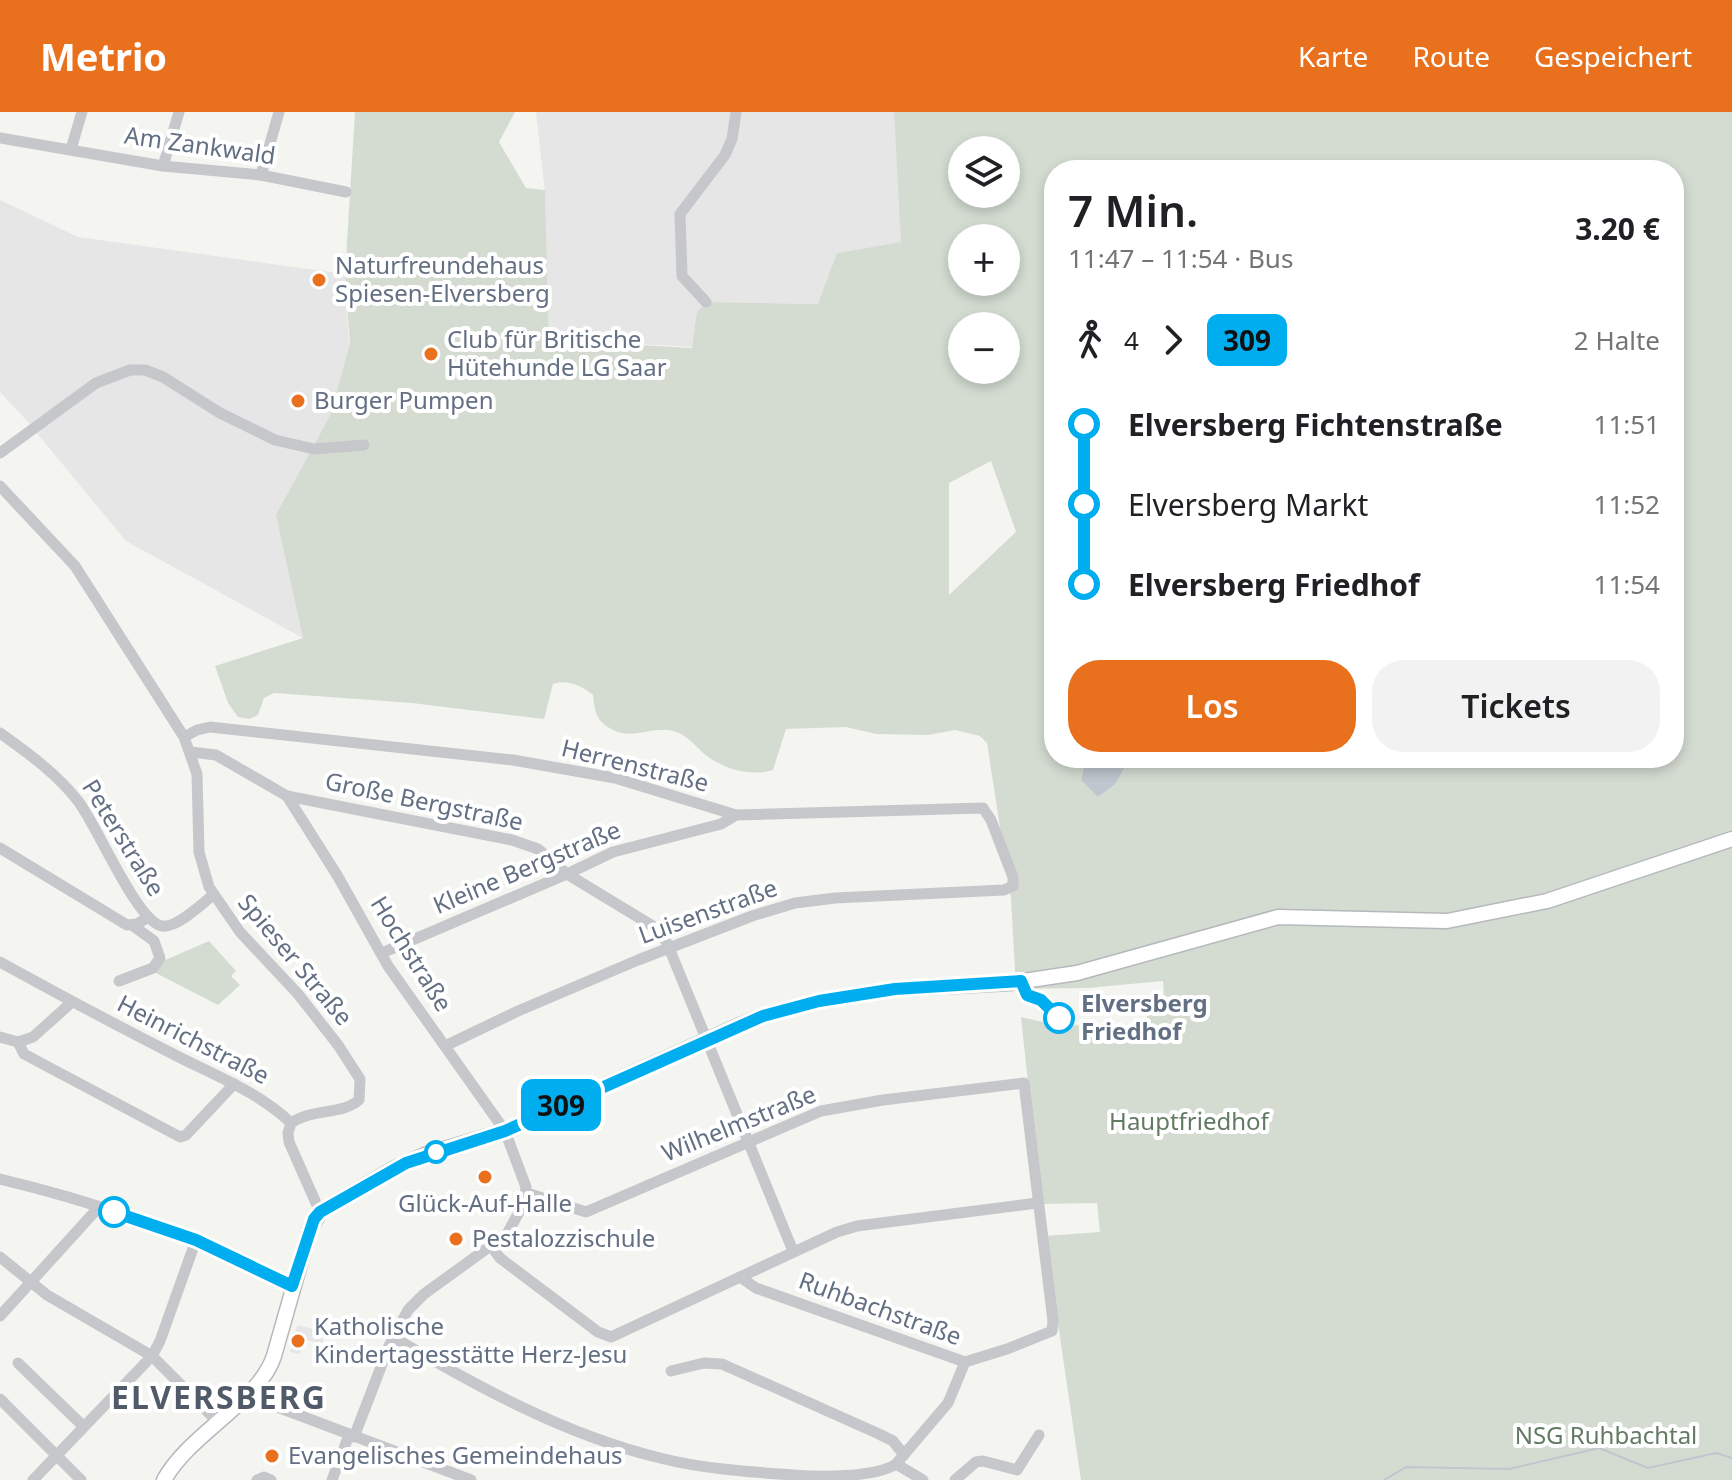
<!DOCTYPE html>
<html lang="de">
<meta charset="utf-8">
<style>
body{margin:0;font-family:"Noto Sans",sans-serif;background:#f2f2f2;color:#202124;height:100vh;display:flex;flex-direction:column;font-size:30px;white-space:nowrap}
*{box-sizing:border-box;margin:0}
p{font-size:26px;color:#757577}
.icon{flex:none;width:44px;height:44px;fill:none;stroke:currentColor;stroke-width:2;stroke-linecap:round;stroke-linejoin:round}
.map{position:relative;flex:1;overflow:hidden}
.details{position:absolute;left:1044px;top:48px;width:640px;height:608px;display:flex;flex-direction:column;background:#fff;border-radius:32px;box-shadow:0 4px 12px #0003}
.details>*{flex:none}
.badge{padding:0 16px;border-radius:12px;font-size:28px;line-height:52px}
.tools{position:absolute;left:948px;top:24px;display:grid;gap:16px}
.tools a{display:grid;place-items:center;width:72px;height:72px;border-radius:50%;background:#fff;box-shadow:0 4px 12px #0003;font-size:40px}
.map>.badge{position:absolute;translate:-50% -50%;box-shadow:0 0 0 4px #fff}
.legs{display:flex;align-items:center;gap:12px;height:88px;padding:0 24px;font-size:26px}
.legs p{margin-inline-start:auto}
.head{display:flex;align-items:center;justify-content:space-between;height:136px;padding:0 24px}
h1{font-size:44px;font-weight:600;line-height:60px}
.primary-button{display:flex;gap:16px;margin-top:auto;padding:16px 24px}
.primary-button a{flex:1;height:92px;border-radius:32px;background:#e9711d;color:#fff;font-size:32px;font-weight:600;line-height:92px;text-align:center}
.primary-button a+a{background:#f2f2f2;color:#202124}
ul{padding:0 24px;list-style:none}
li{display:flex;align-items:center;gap:28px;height:80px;font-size:30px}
li i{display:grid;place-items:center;width:12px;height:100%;margin:0 10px;background:currentColor}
li i::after{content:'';width:20px;height:20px;margin:-10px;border:6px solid;border-radius:50%;background:#fff}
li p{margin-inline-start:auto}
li:first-child i{background:linear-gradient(#0000 50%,currentColor 0)}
li:last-child i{background:linear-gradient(currentColor 50%,#0000 0)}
header{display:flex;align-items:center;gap:48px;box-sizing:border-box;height:112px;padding:0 40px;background:#e9711d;color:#fff}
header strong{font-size:38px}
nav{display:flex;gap:44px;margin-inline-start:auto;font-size:28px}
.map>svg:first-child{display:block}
.built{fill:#e5e6e5}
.green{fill:#d4dcd2;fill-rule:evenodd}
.water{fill:#bfc7ce}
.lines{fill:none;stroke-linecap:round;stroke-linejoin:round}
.stream{stroke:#bfc7ce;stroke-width:2}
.major-casing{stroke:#b5b8bd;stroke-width:17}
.minor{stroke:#c5c7cb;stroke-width:11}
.major{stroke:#fff;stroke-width:14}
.line-1-casing{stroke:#fff;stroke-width:18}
.line-1{stroke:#00aeef;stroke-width:12}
.poi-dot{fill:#e9711d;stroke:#fff;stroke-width:3}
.stop-1-dot{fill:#fff;stroke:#00aeef;stroke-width:4}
.labels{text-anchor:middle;stroke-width:8;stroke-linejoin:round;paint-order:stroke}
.street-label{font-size:24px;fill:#636f83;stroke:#fff}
.poi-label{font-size:24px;fill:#636f83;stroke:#fff;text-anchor:start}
.stop-label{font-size:24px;font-weight:bold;fill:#636f83;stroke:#fff;text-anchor:start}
.park-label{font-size:24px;fill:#637a62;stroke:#fff}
.district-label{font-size:32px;font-weight:bold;letter-spacing:2px;fill:#515a68;stroke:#fff}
</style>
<header>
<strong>Metrio</strong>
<nav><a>Karte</a><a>Route</a><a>Gespeichert</a></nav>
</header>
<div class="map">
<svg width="1732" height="1368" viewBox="0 0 1732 1368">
<rect width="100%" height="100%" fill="#f4f5f1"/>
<g class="built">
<polygon points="536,0 894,0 902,130 837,141 819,192 706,190 692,235 549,227 545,80"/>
<polygon points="0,88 78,125 345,162 349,231 392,301 303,526 126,429 27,309 0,280"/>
<polygon points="297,1213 325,1220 322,1232 304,1227 300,1242 290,1240"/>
</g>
<g class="green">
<path d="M355,0H515L499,30L526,76L545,78L549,228L692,236L697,200L706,190L818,192L837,141L901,130L894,0H1732V1368H1081L1045,1124L1100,1120L1097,1091L1041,1092L1021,905L1060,914L1083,913L1103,924L1147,921V901L1165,899L1163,869L1088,876L1016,877L1011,787L987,631L980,624L955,618L928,623L876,622L846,615L786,617L773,658C750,665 722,657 703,641C696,634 689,626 679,621C657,611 635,629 613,618C596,609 595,601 593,583C582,574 567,567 553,572L544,607L412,591L274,581L264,586L258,603L249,607L238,605L228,591L215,554L303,526L276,403L330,304L350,232L345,162ZM962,38H1006V82H962ZM1054,58H1674V646H1121L1124,656L1099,685L1081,668L1086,646H1054ZM962,126H1006V170H962ZM962,214H1006V258H962ZM991,349L1016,420L949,483V371Z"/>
<polygon points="209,829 236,859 231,864 240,873 218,893 152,859 163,849"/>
</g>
<polygon class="water" points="1086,646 1121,646 1124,656 1115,672 1098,685 1081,668"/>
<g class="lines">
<polyline class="stream" points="1384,1368 1406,1355 1509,1357 1599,1336 1648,1356 1716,1341 1732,1346"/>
<g class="major-casing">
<path id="major" d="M164,1368C191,1320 259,1290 274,1244L310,1117L320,1100L395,1056L425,1043L505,1019L738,914L763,904L819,889L895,877L1010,871L1077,861L1278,805L1447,809L1547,789L1732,727"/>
</g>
<g class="minor">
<polyline points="0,26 163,54 261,63 346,80"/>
<polyline points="71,37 82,0"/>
<polyline points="163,54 179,0"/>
<polyline points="261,63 279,0"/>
<polyline points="706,190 682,164 680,102 725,43 732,27 736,0"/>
<polyline points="0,341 96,271 130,258 145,258 163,265 220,301 275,328 314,337 364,333"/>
<path d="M0,374L75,454L184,625L197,662L199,740L209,775L240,820L298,882L338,933L360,967L359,988C342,1003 313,996 291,1011L288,1021L289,1030L320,1100"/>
<path d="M0,621C28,641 57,662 78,689C97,713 137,810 162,814C176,817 202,792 213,783"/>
<polyline points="184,625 197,618 210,615 513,648 615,666 736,703 983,696 991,708 1013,765 1013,774 1004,778 835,786 795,791 752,804 638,848 518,899 445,934"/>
<polyline points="191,640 216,643 287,684 512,728 538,737 567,762 656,816 667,831 793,1139"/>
<polyline points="287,684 337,763 388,854 505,1019 526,1075 524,1091 507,1122 424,1182 408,1198 389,1234 354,1325"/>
<polyline points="0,736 127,813 137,812 147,806"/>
<polyline points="382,841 567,762 613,740 721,712 736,703"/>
<path d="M0,850C58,882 116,913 175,943C214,963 259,980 291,1011"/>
<polyline points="119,869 153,856 160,846 154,829 132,813"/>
<polyline points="0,925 18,930 33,925 72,890"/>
<polyline points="18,930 24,942 180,1025 186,1023 234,972"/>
<path d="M0,1067C101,1091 200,1126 292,1174"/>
<polyline points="527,1081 586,1100 821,999 883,988 1024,971 1053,1209 1052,1219 1007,1237 965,1250 756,1176 740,1165"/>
<polyline points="492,1135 500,1146 598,1220 611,1225 837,1120 857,1114 1037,1091"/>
<polyline points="0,1145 47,1183 152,1244 217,1309"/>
<polyline points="0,1204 99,1095"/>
<path d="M393,1225C476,1274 565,1323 660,1346C703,1357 750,1360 794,1363C819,1365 875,1366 896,1352L948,1291L965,1250"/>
<polyline points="18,1251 83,1314"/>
<polyline points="671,1259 704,1251 722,1252 879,1322 893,1329 904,1343"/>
<polyline points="252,1278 272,1293 471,1368"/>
<polyline points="0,1287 81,1368"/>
<polyline points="896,1352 923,1368"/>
<polyline points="33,1368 152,1244 160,1229 196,1128"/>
<polyline points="257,1368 264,1365 271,1368"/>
<polyline points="332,1368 349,1323"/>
<polyline points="955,1368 976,1350 983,1349 1017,1358 1039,1323"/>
</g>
<use href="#major" class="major"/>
</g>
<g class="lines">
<g class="line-1-casing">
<polyline id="line-1" points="114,1100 196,1128 292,1174 314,1107 320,1100 406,1051 505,1019 763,904 819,889 895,877 1021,869 1027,883 1041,888 1059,906"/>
</g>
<use href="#line-1" class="line-1"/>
</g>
<g class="poi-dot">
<circle cx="319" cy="168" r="8"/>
<circle cx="431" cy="242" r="8"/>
<circle cx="298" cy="289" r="8"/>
<circle cx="485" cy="1065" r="8"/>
<circle cx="456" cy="1127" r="8"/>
<circle cx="298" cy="1229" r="8"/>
<circle cx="272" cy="1344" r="8"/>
</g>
<g class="stop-1-dot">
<circle cx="1059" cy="906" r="14"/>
<circle cx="436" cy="1040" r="10"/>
<circle cx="114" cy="1100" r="14"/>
</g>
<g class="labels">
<g class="street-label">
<text transform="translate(200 34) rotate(8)" y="8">Am Zankwald</text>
<text transform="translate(635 654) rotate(14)" y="8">Herrenstraße</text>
<text transform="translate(424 690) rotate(12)" y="8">Große Bergstraße</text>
<text transform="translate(123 726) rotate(58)" y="8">Peterstraße</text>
<text transform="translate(527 756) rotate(-23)" y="8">Kleine Bergstraße</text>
<text transform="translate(708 800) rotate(-20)" y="8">Luisenstraße</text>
<text transform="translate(411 842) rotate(58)" y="8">Hochstraße</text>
<text transform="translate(295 848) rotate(50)" y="8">Spieser Straße</text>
<text transform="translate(193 928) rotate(27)" y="8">Heinrichstraße</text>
<text transform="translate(739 1012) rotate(-22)" y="8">Wilhelmstraße</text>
<text transform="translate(880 1197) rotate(20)" y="8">Ruhbachstraße</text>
</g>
<g class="poi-label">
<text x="335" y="162">Naturfreundehaus<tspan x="335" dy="28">Spiesen-Elversberg</tspan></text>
<text x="447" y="236">Club für Britische<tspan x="447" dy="28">Hütehunde LG Saar</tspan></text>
<text x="314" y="297">Burger Pumpen</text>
<text x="485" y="1100" text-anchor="middle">Glück-Auf-Halle</text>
<text x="472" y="1135">Pestalozzischule</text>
<text x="314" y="1223">Katholische<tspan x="314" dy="28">Kindertagesstätte Herz-Jesu</tspan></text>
<text x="288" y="1352">Evangelisches Gemeindehaus</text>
</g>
<g class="stop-label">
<text x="1081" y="900">Elversberg<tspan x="1081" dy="28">Friedhof</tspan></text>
</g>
<g class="park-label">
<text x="1189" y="1018">Hauptfriedhof</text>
<text x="1606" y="1332">NSG Ruhbachtal</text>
</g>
<g class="district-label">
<text x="219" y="1297">ELVERSBERG</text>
</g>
</g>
</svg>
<div class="tools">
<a><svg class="icon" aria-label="layers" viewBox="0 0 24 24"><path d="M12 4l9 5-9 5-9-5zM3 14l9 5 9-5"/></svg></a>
<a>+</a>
<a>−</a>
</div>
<b class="badge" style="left:561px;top:993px;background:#00aeef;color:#111">309</b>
<section class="details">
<div class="head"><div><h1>7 Min.</h1><p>11:47 – 11:54 · Bus</p></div><b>3.20 €</b></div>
<div class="legs"><svg class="icon" aria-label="walk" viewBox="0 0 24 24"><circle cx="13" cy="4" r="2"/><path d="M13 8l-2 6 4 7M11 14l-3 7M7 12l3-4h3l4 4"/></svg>4<svg class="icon" aria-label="forward" viewBox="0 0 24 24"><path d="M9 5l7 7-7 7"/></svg><b class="badge" style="background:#00aeef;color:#111">309</b><p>2 Halte</p></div>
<ul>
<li><i style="color:#00aeef"></i><b>Elversberg Fichtenstraße</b><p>11:51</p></li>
<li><i style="color:#00aeef"></i><span>Elversberg Markt</span><p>11:52</p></li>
<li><i style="color:#00aeef"></i><b>Elversberg Friedhof</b><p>11:54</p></li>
</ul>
<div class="primary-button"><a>Los</a><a>Tickets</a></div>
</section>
</div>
